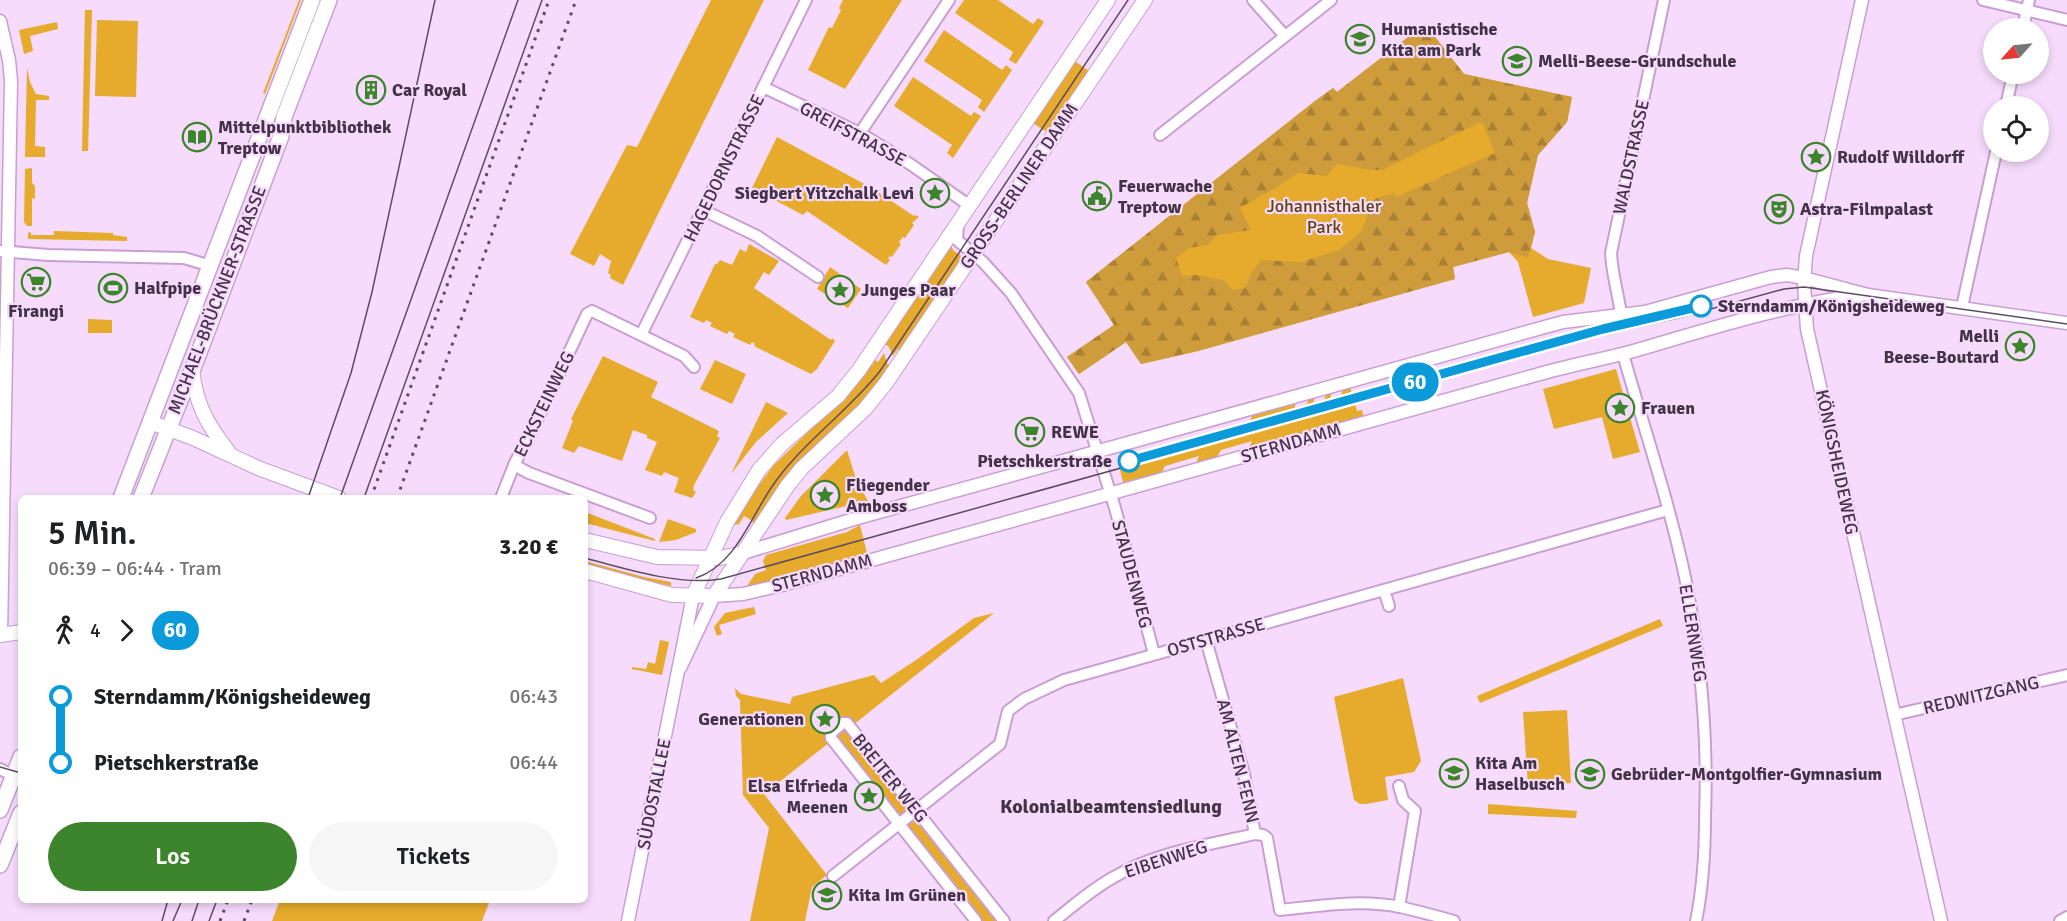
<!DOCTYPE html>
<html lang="de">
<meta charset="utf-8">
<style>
body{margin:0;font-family:Signika,sans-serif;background:#f6f6f6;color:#202124;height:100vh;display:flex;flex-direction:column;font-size:22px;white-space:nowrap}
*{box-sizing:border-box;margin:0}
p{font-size:20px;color:#757577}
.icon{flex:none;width:33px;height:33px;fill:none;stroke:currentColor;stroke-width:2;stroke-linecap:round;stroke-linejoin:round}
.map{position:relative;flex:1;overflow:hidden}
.details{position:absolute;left:18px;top:495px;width:570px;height:408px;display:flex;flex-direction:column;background:#fff;border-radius:9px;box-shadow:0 3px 9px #0003}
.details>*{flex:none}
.badge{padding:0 12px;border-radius:20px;font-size:21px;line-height:39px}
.needle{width:39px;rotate:243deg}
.buttons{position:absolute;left:1983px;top:18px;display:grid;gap:12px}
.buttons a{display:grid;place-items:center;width:66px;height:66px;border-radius:50%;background:#fff;box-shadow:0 3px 9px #0003;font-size:30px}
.map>.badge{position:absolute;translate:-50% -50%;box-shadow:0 0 0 3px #fff}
.legs{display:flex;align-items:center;gap:9px;height:66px;padding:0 30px;font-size:20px}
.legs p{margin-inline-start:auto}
.overview{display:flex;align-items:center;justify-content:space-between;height:102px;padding:0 30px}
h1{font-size:33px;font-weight:600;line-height:45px}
.button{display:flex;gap:12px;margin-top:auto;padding:12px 30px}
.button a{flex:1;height:69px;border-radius:36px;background:#3c852c;color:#fff;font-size:24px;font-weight:600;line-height:69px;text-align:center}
.button a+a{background:#f6f6f6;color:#202124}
ul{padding:0 30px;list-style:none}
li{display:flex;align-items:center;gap:21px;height:66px;font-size:22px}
li i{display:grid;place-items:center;width:9px;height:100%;margin:0 8px;background:currentColor}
li i::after{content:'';width:15px;height:15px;margin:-8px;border:4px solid;border-radius:50%;background:#fff}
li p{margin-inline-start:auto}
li:first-child i{background:linear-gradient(#0000 50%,currentColor 0)}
li:last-child i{background:linear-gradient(currentColor 50%,#0000 0)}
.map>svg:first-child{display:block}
.green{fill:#e6aa2c}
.forest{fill:url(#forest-firs);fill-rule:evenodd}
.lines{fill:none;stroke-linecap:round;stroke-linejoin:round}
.minor-casing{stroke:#c99fd3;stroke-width:14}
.tertiary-casing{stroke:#c99fd3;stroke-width:15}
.secondary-casing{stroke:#c99fd3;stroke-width:16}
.primary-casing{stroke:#c99fd3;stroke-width:18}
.minor{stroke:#fff;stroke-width:10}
.tertiary{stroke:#fff;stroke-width:12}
.secondary{stroke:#fff;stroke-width:14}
.primary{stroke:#fff;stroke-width:15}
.tram{stroke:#5f4c63;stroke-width:1.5}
.rail{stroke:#5f4c63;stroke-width:3;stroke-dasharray:3 6;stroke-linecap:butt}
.line-1-casing{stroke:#fff;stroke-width:14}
.line-1{stroke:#0b9ada;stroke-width:9}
.stop-1-dot{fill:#fff;stroke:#0b9ada;stroke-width:3}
.labels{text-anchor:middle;stroke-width:4.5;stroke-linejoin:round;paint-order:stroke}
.poi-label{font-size:18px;font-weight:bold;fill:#443348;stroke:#f6dbfc;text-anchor:start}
.street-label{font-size:18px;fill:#443348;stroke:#f6dbfc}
.park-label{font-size:18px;fill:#5d430e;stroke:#f6dbfc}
.stop-label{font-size:18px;font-weight:bold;fill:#443348;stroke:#f6dbfc;text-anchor:start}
.neighbourhood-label{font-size:20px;font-weight:bold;fill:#443348;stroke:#f6dbfc}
</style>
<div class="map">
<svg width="2067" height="921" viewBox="0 0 2067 921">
<defs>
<pattern id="forest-firs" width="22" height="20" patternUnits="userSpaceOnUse" patternTransform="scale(1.5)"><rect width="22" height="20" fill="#cf9c3c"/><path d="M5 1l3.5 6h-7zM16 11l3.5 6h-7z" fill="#aa8034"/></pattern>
</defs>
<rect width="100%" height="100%" fill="#f6dbfc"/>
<g class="green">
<polygon points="299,0 301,0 265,94 263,93"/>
<polygon points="711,0 764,0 623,285 610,278 611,275 608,273 611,261 600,254 594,266 570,254 627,145 637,147"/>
<polygon points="843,0 902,0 845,89 808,70 829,27 832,28 841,10 839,8"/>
<polygon points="964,0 998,0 1033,24 1038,18 1044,22 1016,64 1009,60 1013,52 955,13"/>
<polygon points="85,10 92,10 88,151 82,151"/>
<polygon points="97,20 138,21 136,97 95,96"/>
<polygon points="57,22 58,29 30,36 33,51 24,54 19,30"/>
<polygon points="1425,24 1464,74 1572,97 1567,122 1538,155 1527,203 1535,232 1531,248 1548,259 1591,268 1584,303 1533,317 1518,262 1509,252 1453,267 1455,279 1198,351 1141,364 1126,342 1079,374 1067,357 1114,325 1086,282 1315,101 1333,88 1337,92"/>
<polygon points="944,30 1002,70 1006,65 1012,70 984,112 978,107 982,100 924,61"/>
<polygon points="1073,60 1089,71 1048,133 1033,123"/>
<polygon points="27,68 30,82 36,94 49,96 49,100 36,100 35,146 45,147 45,157 25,157"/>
<polygon points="913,77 971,116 974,112 981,116 953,158 947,153 952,145 894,106"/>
<polygon points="777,137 870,187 914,216 916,215 919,217 912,223 914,225 905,238 903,237 899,242 901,244 892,257 890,256 888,258 890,260 886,265 807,211 803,215 752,188"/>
<polygon points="32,168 32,183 35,186 35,199 32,198 32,226 27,226 24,222 25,169"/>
<polygon points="54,231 113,233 113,235 127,237 127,241 28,239 28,233 31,232 31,235 54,235"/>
<polygon points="749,244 779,261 769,275 764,272 754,288 831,340 832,338 835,341 817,369 811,374 754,346 755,344 752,342 750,345 733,337 735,334 729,331 727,334 710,326 712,323 706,320 704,323 690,317 715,264 717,264 720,260 732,265 740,249 746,252"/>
<polygon points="951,245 953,250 964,258 902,351 898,349 893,356 889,347 884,343"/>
<polygon points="830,267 861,289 848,308 817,289"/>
<polygon points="88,319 112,320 112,333 88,333"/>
<polygon points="884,353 887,363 892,367 873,393 758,522 752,523 753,521 744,516 739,524 734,525 755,490 774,465 848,393 870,365 872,366 875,360 878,362"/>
<polygon points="603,356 658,382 651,397 719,431 717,436 720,438 694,485 693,490 696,492 692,498 674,492 679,478 664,472 662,476 645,470 657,442 647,438 647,435 633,430 622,461 579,446 574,453 562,448 573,421 571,419"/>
<polygon points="715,360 746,374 732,404 700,389"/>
<polygon points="1616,369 1640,452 1613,459 1602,417 1554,429 1543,389"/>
<polygon points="1350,387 1357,411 1362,410 1364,420 1247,452 1252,441 1221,450 1215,461 1195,466 1199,456 1165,466 1160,476 1124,486 1118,462 1192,443 1194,439 1248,425 1253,414 1296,402 1294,412 1304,409 1309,399 1315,397 1312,407 1322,404 1327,393 1332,392 1329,402 1340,399 1343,389"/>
<polygon points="766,402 788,413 756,442 731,474"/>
<polygon points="847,450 856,479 868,501 786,520 785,518 801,496"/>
<polygon points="585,512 655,539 655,541 585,523"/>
<polygon points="668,519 696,529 696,532 676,540 659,542"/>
<polygon points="860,525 868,557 745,589 755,574 766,570 763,561 766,555 847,532"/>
<polygon points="585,561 644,577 671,582 671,586 585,566"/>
<polygon points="754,607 756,614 719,625 722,634 717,636 714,627 725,613"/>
<polygon points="994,613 853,725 849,720 830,742 764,794 827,875 812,887 805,921 750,921 769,828 743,795 740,700 736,696 735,688 741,694 790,704 792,697 874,675 881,683 919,658 974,618"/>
<polygon points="1660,619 1663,626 1480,703 1477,696"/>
<polygon points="660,640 669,642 662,675 632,669 632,667 646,669 648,662 655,664"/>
<polygon points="1403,678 1421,761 1414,772 1385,777 1388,800 1366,804 1360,804 1354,800 1334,697"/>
<polygon points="1567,710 1571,783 1528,786 1523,712"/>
<polygon points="845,730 847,730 909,808 899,816 837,737"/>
<polygon points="1488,804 1577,811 1576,818 1488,814"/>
<polygon points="917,818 999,921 979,921 906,825"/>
<polygon points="280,900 490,900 482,921 272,921"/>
</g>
<path class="forest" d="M1425,24L1464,74L1572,97L1567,122L1538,155L1527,203L1535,232L1528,258L1509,252L1453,267L1455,279L1198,351L1141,364L1126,342L1079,374L1067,357L1114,325L1086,282L1315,101L1333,88L1337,92ZM1482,122L1495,153L1396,197L1394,193L1374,199L1361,232L1339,250L1302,262L1261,260L1250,275L1246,287L1233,290L1223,280L1197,275L1182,276L1176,258L1189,248L1208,245L1217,235L1251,230L1240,208L1274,189L1298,173L1327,176L1337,164L1370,170H1383L1426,148Z"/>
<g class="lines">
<g class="minor-casing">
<g id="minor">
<polyline points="1253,0 1285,36"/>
<polyline points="1983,0 2067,20"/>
<polyline points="2023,28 2029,0"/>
<polyline points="763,87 860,133 910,164 970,206"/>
<polyline points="2006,106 2013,74"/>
<polyline points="860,133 949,0"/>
<polyline points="1160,135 1331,0"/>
<polyline points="703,210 757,236 818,277"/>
<polyline points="958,224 957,240 983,262 1011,293 1079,393 1115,508 1154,654"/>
<polyline points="0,251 48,255 184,258 211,266"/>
<polyline points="1962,307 1996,152"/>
<path d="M1621,314C1618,293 1612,274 1611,253L1664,0"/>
<polyline points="641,335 806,0"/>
<path d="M1623,354C1644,428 1669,502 1685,577C1701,656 1708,736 1705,817C1705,852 1703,887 1696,921"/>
<polyline points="514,465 529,473 650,518"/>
<polyline points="501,498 514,465 543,408 587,314 592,311 684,356 694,367"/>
<polyline points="1384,590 1389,606"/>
<polyline points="1206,640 1244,774 1255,834"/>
<polyline points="1894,715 2067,675"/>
<polyline points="0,769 14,776"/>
<polyline points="1399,786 1403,800 1415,811 1399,907"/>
<polyline points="833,876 1000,744 1008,711 1024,699 1064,680 1668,510"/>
<polyline points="976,921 831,738 831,733 843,723 847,723 1004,921"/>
<path d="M1054,921C1073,906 1092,889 1114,877C1156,852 1208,845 1255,834L1263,835L1267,838L1280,910C1320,906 1360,899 1400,907C1418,911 1436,916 1454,921"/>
<polyline points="2060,921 2067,917"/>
</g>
</g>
<g class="tertiary-casing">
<g id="tertiary">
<polyline points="1862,0 1806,256 1804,283 1807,329 1941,921"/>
<polyline points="0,21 9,60 11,81 1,635"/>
<polyline points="743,553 854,519 1563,322 1645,312 1771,277 1787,275 1804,278 1868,295 2067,323"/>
<path d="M680,668L714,596L743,594L782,585L1536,375C1567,366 1599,360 1630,352C1706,330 1783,305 1861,295"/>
<polyline points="628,921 693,596"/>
</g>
</g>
<g class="secondary-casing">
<g id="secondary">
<path d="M192,369C196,404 206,423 228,451"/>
<polyline points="150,422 193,438 258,468 339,498"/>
<polyline points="585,540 657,557 720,558 743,553"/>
<polyline points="585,571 672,595 714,596 788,485 802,468 865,409 886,383 1145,0"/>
<polyline points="693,596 727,522 759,470 782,444 838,396 859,370 1108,0"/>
<polyline points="0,635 21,632"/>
</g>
</g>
<g class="primary-casing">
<g id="primary">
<polyline points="121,498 312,0"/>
<polyline points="141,498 197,358 281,136 284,117 329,0"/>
<polyline points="0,810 21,757"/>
<polyline points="0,865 21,813"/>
</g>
</g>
<use href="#minor" class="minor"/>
<use href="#tertiary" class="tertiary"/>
<use href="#secondary" class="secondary"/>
<use href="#primary" class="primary"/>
<g class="tram">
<polyline points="308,498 351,373 372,292 435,0"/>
<polyline points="340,498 518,0"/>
<polyline points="364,498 542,0"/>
<path d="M585,558C625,569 680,586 721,579L1604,334L1678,318L1784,289L1804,287L2067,324"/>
<path d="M696,578C735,565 750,519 771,488C801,443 847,413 880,371L1128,0"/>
<polyline points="0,767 21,773"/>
<polyline points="162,921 168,900"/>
<polyline points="173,921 182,900"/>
<polyline points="192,921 199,900"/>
<polyline points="209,921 217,900"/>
</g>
<g class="rail">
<polyline points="371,498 549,0"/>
<polyline points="397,498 576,0"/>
<polyline points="220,921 228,900"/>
<polyline points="244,921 252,900"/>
</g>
</g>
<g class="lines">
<g class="line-1-casing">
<polyline id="line-1" points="1129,461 1603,329 1701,306"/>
</g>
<use href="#line-1" class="line-1"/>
</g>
<defs>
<g id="school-ring" transform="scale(1.5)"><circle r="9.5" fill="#f6dbfc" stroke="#3c852c" stroke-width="1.5"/><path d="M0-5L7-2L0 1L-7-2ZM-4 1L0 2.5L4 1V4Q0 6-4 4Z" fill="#3c852c"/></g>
<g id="building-ring" transform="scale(1.5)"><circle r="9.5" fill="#f6dbfc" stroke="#3c852c" stroke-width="1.5"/><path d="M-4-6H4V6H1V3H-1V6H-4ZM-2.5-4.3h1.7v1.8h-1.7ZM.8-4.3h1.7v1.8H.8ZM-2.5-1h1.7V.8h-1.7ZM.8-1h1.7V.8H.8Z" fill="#3c852c"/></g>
<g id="library-ring" transform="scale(1.5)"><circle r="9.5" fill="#f6dbfc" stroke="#3c852c" stroke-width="1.5"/><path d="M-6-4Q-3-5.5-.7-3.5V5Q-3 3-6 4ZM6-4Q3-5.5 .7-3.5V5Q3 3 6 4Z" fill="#3c852c"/></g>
<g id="sight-ring" transform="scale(1.5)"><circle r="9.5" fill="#f6dbfc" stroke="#3c852c" stroke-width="1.5"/><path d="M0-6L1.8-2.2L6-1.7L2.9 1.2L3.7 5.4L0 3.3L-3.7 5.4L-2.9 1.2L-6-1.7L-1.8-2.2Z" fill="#3c852c"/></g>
<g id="civic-ring" transform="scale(1.5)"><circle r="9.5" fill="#f6dbfc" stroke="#3c852c" stroke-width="1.5"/><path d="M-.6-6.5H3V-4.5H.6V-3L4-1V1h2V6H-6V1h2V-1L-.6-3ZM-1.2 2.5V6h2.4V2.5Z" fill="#3c852c"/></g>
<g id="theatre-ring" transform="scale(1.5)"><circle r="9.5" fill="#f6dbfc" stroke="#3c852c" stroke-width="1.5"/><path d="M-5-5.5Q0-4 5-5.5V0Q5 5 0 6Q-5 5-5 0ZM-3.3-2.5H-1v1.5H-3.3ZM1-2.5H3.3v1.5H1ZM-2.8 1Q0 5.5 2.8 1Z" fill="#3c852c"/></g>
<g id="supermarket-ring" transform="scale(1.5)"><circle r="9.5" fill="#f6dbfc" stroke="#3c852c" stroke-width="1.5"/><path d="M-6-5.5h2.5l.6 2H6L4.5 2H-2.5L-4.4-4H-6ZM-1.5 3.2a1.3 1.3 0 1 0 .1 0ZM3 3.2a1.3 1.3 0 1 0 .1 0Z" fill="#3c852c"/></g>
<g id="stadium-ring" transform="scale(1.5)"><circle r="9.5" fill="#f6dbfc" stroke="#3c852c" stroke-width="1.5"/><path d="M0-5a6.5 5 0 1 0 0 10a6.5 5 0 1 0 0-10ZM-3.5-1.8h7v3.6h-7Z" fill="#3c852c"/></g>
</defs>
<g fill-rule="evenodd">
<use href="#school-ring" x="1360" y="39"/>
<use href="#school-ring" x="1517" y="61"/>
<use href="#building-ring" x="371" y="90"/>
<use href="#library-ring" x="197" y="137"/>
<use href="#sight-ring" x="1816" y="157"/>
<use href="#sight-ring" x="935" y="193"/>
<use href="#civic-ring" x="1097" y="196"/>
<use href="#theatre-ring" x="1779" y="209"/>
<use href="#supermarket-ring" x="36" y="282"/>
<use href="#stadium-ring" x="113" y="288"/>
<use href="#sight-ring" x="840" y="290"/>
<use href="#sight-ring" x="2020" y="346"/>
<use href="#sight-ring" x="1620" y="408"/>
<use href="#supermarket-ring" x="1030" y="432"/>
<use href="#sight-ring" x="825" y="495"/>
<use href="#sight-ring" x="825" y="719"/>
<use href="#school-ring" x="1454" y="773"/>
<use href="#school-ring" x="1590" y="774"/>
<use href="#sight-ring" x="869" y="796"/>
<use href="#school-ring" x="827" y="895"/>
</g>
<g class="stop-1-dot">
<circle cx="1701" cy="306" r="10"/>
<circle cx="1129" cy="461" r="10"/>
</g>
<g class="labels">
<g class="poi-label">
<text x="1381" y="35">Humanistische<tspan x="1381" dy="21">Kita am Park</tspan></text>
<text x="1538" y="67">Melli-Beese-Grundschule</text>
<text x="392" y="96">Car Royal</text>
<text x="218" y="133">Mittelpunktbibliothek<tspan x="218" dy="21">Treptow</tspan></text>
<text x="1837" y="163">Rudolf Willdorff</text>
<text x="1118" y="192">Feuerwache<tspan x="1118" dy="21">Treptow</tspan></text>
<text x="914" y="199" text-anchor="end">Siegbert Yitzchalk Levi</text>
<text x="1800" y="215">Astra-Filmpalast</text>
<text x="134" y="294">Halfpipe</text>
<text x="861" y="296">Junges Paar</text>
<text x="36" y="317" text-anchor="middle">Firangi</text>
<text x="1999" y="342" text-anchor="end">Melli<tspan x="1999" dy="21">Beese-Boutard</tspan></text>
<text x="1641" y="414">Frauen</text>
<text x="1051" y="438">REWE</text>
<text x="846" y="491">Fliegender<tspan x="846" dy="21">Amboss</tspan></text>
<text x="804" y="725" text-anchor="end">Generationen</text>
<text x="1475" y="769">Kita Am<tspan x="1475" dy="21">Haselbusch</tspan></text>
<text x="1611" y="780">Gebrüder-Montgolfier-Gymnasium</text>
<text x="848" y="792" text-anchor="end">Elsa Elfrieda<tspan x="848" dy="21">Meenen</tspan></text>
<text x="848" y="901">Kita Im Grünen</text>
</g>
<g class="street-label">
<text transform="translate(853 134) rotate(28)" y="6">GREIFSTRASSE</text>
<text transform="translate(1631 157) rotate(-78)" y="6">WALDSTRASSE</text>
<text transform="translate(724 168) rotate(-64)" y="6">HAGEDORNSTRASSE</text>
<text transform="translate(1019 186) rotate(-56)" y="6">GROSS-BERLINER DAMM</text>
<text transform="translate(217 300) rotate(-69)" y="6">MICHAEL-BRÜCKNER-STRASSE</text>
<text transform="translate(544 404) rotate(-64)" y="6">ECKSTEINWEG</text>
<text transform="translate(1291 443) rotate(-16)" y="6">STERNDAMM</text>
<text transform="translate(1837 462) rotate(78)" y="6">KÖNIGSHEIDEWEG</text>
<text transform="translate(822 573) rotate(-15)" y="6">STERNDAMM</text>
<text transform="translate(1132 574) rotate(75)" y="6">STAUDENWEG</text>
<text transform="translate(1693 633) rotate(81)" y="6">ELLERNWEG</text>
<text transform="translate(1216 637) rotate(-16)" y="6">OSTSTRASSE</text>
<text transform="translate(1981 695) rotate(-13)" y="6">REDWITZGANG</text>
<text transform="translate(1238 761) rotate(76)" y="6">AM ALTEN FENN</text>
<text transform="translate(890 778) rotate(51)" y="6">BREITER WEG</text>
<text transform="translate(654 794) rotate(-79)" y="6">SÜDOSTALLEE</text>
<text transform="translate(1166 859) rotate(-18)" y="6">EIBENWEG</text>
</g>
<g class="park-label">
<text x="1324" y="212">Johannisthaler<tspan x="1324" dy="21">Park</tspan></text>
</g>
<g class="stop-label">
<text x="1718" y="312">Sterndamm/Königsheideweg</text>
<text x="1112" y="467" text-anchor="end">Pietschkerstraße</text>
</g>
<g class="neighbourhood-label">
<text x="1111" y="813">Kolonialbeamtensiedlung</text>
</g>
</g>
</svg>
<div class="buttons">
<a><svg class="needle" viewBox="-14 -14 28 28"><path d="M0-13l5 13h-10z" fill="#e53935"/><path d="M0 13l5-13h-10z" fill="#757577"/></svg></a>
<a><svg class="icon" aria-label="locate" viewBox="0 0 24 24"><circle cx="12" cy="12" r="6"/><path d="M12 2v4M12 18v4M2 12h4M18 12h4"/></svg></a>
</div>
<b class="badge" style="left:1415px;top:382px;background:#0b9ada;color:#fff">60</b>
<section class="details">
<div class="overview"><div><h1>5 Min.</h1><p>06:39 – 06:44 · Tram</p></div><b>3.20 €</b></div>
<div class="legs"><svg class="icon" aria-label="walk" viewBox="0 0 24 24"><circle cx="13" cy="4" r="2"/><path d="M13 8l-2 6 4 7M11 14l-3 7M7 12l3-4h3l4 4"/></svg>4<svg class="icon" aria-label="forward" viewBox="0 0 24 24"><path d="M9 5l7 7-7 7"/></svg><b class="badge" style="background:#0b9ada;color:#fff">60</b></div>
<ul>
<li><i style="color:#0b9ada"></i><b>Sterndamm/Königsheideweg</b><p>06:43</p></li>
<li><i style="color:#0b9ada"></i><b>Pietschkerstraße</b><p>06:44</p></li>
</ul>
<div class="button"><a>Los</a><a>Tickets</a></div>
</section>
</div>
